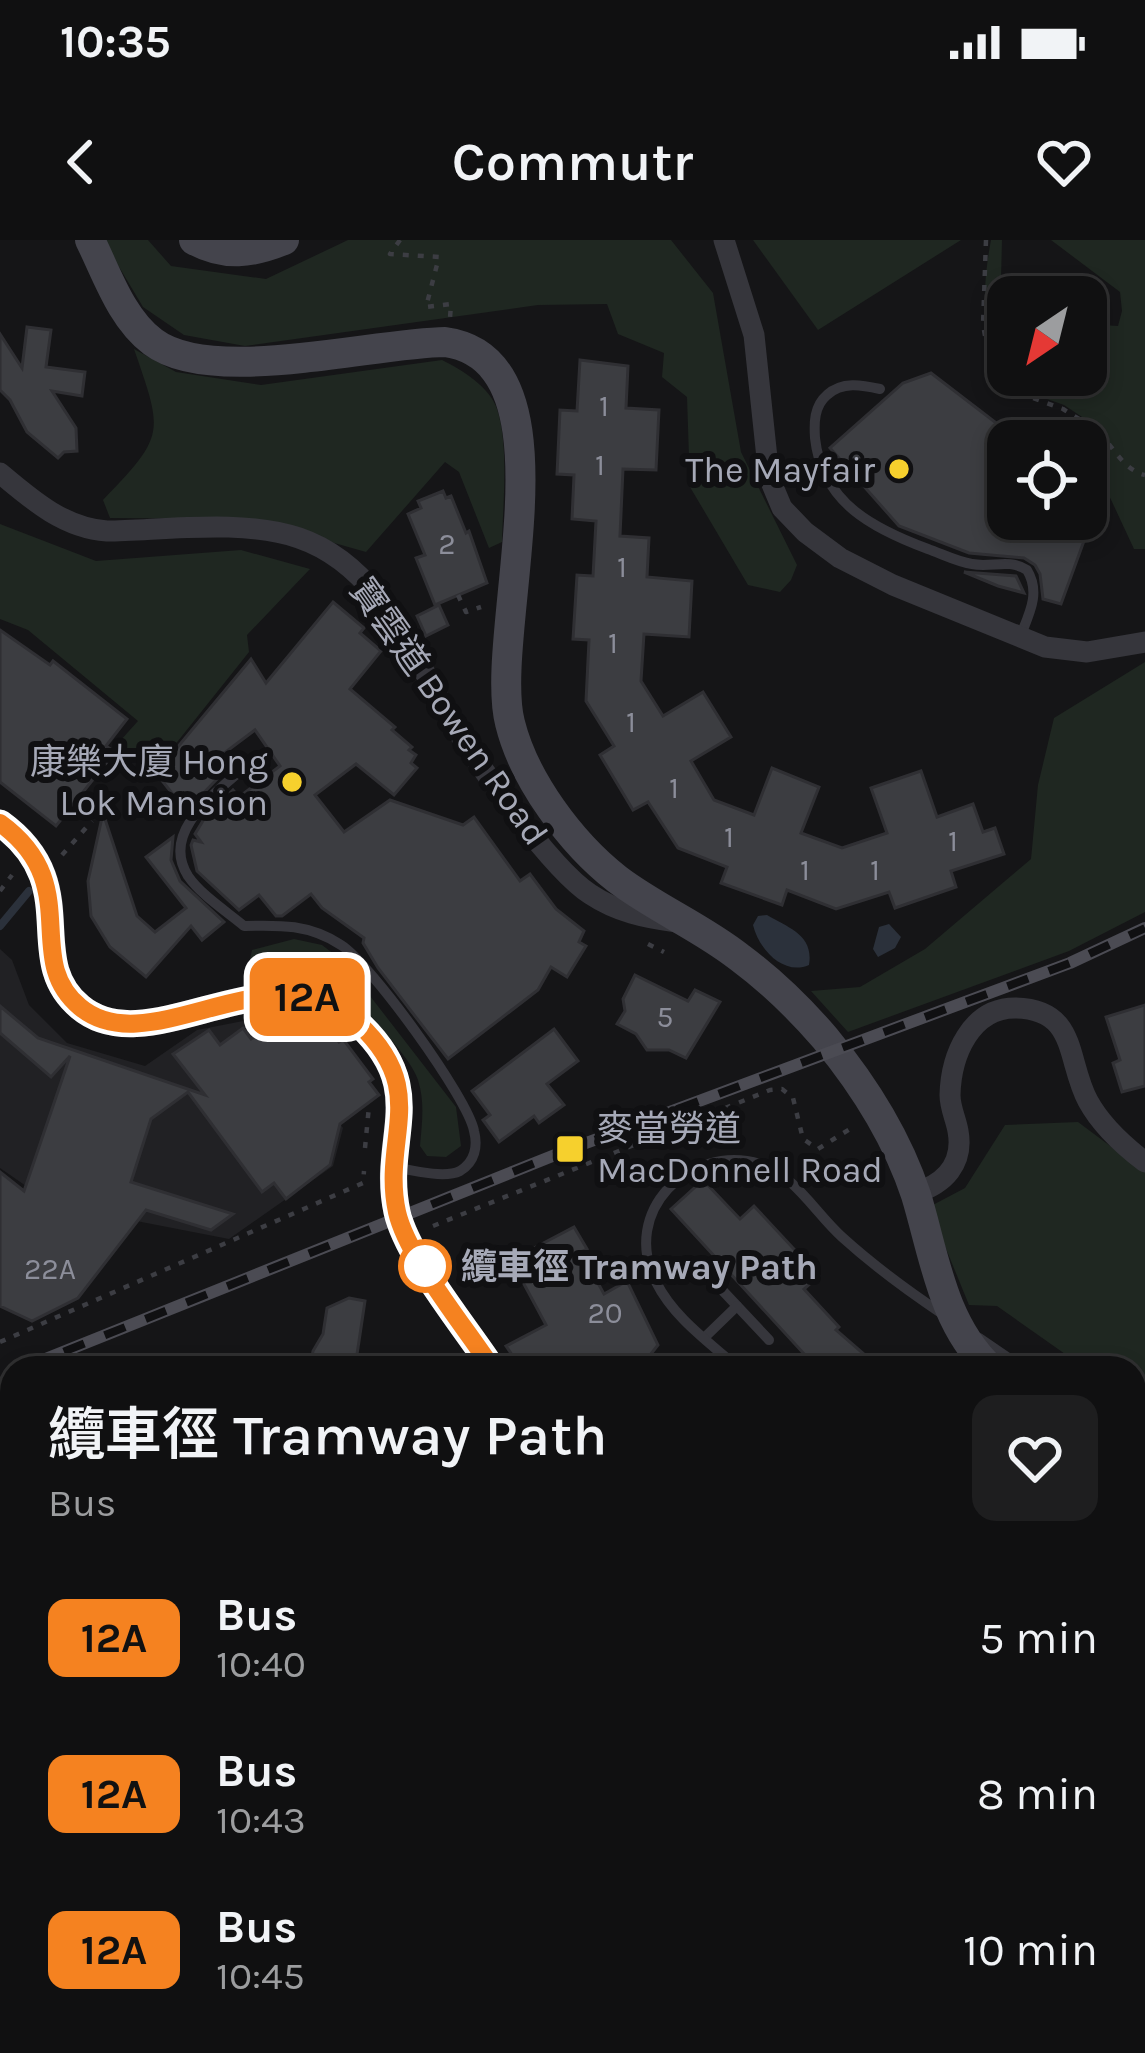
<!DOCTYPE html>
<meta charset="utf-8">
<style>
body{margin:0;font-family:Karla,"Noto Sans TC",sans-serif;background:#1e1e1f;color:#f1f3f6;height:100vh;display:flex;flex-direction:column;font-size:45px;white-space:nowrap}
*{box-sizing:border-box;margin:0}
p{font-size:39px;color:#9c9d9f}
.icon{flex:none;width:66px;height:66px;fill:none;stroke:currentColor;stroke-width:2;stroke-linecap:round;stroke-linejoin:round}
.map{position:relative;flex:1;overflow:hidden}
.side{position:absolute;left:0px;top:1116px;width:1146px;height:699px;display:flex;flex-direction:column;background:#101011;border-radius:36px 36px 0 0;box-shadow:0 6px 18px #0003,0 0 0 3px #303031}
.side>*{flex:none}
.badge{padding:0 24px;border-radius:18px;font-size:42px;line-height:78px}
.needle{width:78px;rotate:215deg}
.buttons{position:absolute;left:987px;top:36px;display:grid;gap:24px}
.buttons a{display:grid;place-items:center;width:120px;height:120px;border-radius:24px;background:#101011;box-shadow:0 6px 18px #0003,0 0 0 3px #303031;font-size:60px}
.map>.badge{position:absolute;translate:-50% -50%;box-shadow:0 0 0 6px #fff}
.round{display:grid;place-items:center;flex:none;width:126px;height:126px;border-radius:24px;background:#1e1e1f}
.summary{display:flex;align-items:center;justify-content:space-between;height:204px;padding:0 48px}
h1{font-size:57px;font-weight:600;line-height:90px}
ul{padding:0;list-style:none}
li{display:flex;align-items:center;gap:36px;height:156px;padding:0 48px}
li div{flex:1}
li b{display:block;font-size:45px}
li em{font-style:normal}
li .badge{min-width:132px;font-weight:700;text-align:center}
.status{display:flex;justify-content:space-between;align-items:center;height:84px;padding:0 60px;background:#101011;direction:ltr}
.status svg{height:33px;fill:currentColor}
header{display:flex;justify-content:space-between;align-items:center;height:156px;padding:0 48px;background:#101011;font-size:54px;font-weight:600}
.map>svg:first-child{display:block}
.built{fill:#212124}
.green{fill:#1f2721}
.water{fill:#2b313b}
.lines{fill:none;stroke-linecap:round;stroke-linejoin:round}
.stream{stroke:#2b313b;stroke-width:8}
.building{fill:#3c3d41;stroke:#2f2f33;stroke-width:3}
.path{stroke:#3c3d43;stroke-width:4.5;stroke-dasharray:6 9;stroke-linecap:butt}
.service{stroke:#36363c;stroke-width:10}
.minor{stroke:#36363c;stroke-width:21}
.tertiary{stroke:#36363c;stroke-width:27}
.secondary{stroke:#44444c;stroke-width:30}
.rail-casing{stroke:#4b4b53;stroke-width:12}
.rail{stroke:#101012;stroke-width:8;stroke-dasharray:22;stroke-linecap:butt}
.line-casing{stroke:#fff;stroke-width:27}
.line{stroke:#f58220;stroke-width:18}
.poi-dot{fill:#f6d02d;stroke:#101012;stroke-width:4.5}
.stop-dot{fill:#fff;stroke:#f58220;stroke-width:6}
.labels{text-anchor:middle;stroke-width:12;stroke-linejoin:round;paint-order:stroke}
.number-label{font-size:30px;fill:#8c8e9a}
.poi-label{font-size:36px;fill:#a6a9b7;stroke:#101012;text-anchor:end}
.street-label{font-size:36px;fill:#a6a9b7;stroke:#101012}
.stop-label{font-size:36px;font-weight:bold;fill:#a6a9b7;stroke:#101012;text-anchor:start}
</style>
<div class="status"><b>10:35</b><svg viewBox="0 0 49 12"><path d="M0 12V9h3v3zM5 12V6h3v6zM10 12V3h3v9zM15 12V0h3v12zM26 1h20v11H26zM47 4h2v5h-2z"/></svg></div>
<header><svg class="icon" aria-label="back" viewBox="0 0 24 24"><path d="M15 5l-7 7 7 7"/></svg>Commutr<svg class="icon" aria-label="heart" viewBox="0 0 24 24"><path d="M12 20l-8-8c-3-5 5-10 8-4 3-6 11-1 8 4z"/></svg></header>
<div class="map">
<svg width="1145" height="1813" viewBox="0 0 1145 1813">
<rect width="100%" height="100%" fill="#151517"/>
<polygon class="built" points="0,709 12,720 29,765 67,803 145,826 197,790 259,778 343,888 333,926 229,999 121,978 26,946 0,928"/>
<g class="green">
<polygon points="103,0 148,0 171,26 266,39 348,0 671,0 713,53 741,212 797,325 791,340 780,352 748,345 690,247 687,157 662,137 664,113 618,94 607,64 538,65 245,106 184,95 143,67"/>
<polygon points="753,0 961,0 818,90"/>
<path d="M991,0H1002L1000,77L1008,78V135C978,101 983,42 991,0Z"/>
<polygon points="1051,0 1145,0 1145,309 1134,309 1086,206 1091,183 1064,165 1030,153 1008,135 1086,135 1086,84 1118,86 1122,71 1120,52"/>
<path d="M134,109L176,132L261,145L442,120C462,130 490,147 497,169C509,205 503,263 502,302L489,308L459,232L445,222L366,312L250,279L110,278L103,260C166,195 163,193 134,109Z"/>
<polygon points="0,284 96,321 241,310 310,329 247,395 249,412 170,511 156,521 124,513 120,501 138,481 28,390 0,379"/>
<polygon points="1145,422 1145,672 1069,711 848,792 811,751 860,747 925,709 1031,619 1038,545 1054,478"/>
<path d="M294,699L322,705L343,721L456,867L461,906L446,917L427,916L420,906C422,883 425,862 418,840C409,812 342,744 312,736C292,729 269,741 247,733L252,710Z"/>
<polygon points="1078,882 1145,932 1145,1199 1134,1187 1134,1128 1085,1128 997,1066 969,1065 929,967 965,948 1005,885"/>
<polygon points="12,1703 12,1803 777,1803 803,1813 0,1813 0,1704"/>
</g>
<g class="water">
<path d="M767,675C789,688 814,695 809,725C784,736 759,710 753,685L758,676Z"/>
<polygon points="889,684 901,697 895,708 878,717 873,709 879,687"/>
</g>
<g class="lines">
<polyline class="stream" points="0,686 29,651"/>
</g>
<g class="building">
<polygon points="27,87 51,90 46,127 85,132 82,156 52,151 76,188 77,211 64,212 58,218 27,192 10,160 0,150 0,94 22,128"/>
<polygon points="580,120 628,126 626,168 659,170 656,230 623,229 620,296 649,298 647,337 692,341 689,397 644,394 641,441 663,476 703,452 731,497 691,521 714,560 754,575 772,528 819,547 801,593 842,608 887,593 871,548 921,531 937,577 973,564 983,592 995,588 1004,614 951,631 956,647 895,668 889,652 836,669 787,650 782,665 721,643 727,627 678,608 648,562 633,570 600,515 614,506 586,461 589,400 573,399 577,335 593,336 596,281 572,279 574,235 557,234 560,170 577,171"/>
<polygon points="931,133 1008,192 1008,279 1092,279 1061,364 1043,359 1040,334 1035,325 1024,318 969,313 899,286 830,208 903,143"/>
<polygon points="443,251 446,258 451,256 466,293 469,291 487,343 435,365 416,318 425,315 408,274 421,268 418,261"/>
<polygon points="964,332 1016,336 1024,353 998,346"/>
<polygon points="333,362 364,388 360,393 381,411 350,449 395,487 392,490 412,507 409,510 416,515 411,523 417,528 394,555 356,524 315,555 344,592 390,560 463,585 474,577 520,641 530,634 556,669 584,691 579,702 586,706 567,737 551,727 538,750 448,819 378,728 363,703 364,698 322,668 311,654 282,676 276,676 259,655 239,670 197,631 191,605 193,600 201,602 195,594 204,579 233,550 239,557 280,526 255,490 211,523 221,535 186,571 156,533 251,419 266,443"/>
<polygon points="439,365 448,385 426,396 417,376"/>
<polygon points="0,390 50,425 53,421 127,479 106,506 115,512 56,586 0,542"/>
<polygon points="103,573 137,676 155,692 186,668 146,617 173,597 171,620 180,641 224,682 202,700 191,686 146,737 110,707 91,676 88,641"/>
<polygon points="635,735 688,761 695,750 720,762 686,818 669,810 647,810 636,794 617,784 625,771 623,759"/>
<polygon points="1145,765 1145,846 1122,852 1113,823 1120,820 1106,777"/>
<polygon points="0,766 38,798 205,855 173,814 209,790 220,805 243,788 251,799 283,775 300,796 312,787 319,796 328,789 339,802 343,799 373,839 369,842 379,855 340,884 330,925 286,959 274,943 262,952 188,852 151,879 131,942 233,974 211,990 146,970 78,1058 32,1081 0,1066 0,932 24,951 70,816 51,837 0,793"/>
<polygon points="554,789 578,821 547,844 564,865 539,883 534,876 499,902 483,880 490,875 472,851"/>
<polygon points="703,940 740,979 754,966 819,1036 804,1049 839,1087 836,1090 880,1128 817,1128 671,969"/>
<polygon points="574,987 587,1009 581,1012 604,1054 627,1041 658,1105 640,1128 521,1128 506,1106 546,1085 511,1020"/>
<polygon points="349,1058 365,1061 355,1128 310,1128 313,1111 323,1094 327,1068"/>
</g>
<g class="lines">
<g class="path">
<polyline points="400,0 390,14 439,17 426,67 451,64 450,78"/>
<path d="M986,0L983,85L990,122L1022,154L1063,169L1092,187C1112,201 1120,229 1145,235"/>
<polyline points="458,355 466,372 481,367"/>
<polyline points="62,615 92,581"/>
<polyline points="0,651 12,635"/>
<polyline points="648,704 664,712"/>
<polyline points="365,908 369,866"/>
<polyline points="433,986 770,850 782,849 793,858 803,899 818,909 853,887"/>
<polyline points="0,1102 363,943 364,931"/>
<polyline points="0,1138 9,1152"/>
<polyline points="0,1678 12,1678"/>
<polyline points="0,1733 12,1732"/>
<polyline points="198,1803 218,1813"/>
<polyline points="642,1803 655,1805 655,1813"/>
<polyline points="810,1803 855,1807 897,1803"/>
<polyline points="57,1813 90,1803"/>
<polyline points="237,1813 243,1803"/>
<polyline points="487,1813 490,1803"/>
</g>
<g class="service">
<path d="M880,149C862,145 842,141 827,155C814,166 814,183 815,198C822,263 874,289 928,309C942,314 958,322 972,324C992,328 1008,318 1027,330C1041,353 1029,374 1020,397"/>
<path d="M248,524C219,551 159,590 188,636C201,655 226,671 244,686C280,685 309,684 341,705C370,723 468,858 474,891C478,906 475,922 460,931C444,939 414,930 396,928"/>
<polyline points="707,1034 769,1100"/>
<polyline points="704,1098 737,1066"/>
<polyline points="979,1098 1023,1128"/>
<path d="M738,1128C709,1102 674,1078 656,1042C620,972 689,903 760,924C795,935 816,974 842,997C874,1026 908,1051 944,1075"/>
<polyline points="1134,1214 1145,1229"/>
<polyline points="0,1357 12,1349"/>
</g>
<g class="minor">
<polyline points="724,0 754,95 769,237 782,268 805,292 840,318 893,345 1045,407 1087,412 1145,402"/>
<path d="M0,233C32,260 64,288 107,291C165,290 245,279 299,298C375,324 408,403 444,468C469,513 549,627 590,654C617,672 645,678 677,682"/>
<path d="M915,953C944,944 964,924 958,891C956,879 950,868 950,855C951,815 971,768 1015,768C1078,769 1066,820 1088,861C1101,885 1124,906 1145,922"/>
</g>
<g class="tertiary">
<path d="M0,583C87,645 21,718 80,767C150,826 273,703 359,784C431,852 380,898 397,972C407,1017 466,1088 492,1128"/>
<polyline points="0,1538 12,1533"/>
</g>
<g class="secondary">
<path d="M90,0C107,34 121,78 153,102C211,146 372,103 445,102C581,121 487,394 510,483C524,540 571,603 617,639C655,668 701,687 739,717C770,740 800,769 825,798C863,844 897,898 916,955C934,1014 942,1083 990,1128"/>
<path d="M194,0C225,17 252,13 284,0"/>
<polyline points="0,1214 6,1178"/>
<polyline points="0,1266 12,1264"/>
<polyline points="1134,1294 1145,1306"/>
<polyline points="1134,1329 1145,1350"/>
<polyline points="1134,1393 1145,1416"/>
<polyline points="0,1431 12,1438"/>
<polyline points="0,1578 12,1573"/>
<polyline points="0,1619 12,1611"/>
<polyline points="1134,1627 1145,1618"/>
<polyline points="1134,1698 1145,1688"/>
<polyline points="1134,1768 1145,1759"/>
<polyline points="1006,1813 1015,1803"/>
<polyline points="1057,1813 1078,1803"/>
</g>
<g class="rail-casing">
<polyline id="rail" points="23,1128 570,909 1070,723 1145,688"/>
</g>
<use href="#rail" class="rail"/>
</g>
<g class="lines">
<g class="line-casing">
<path id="line" d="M0,583C86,645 21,718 80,767C150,826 274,703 359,784C431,852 381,897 397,972C407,1017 466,1088 492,1128"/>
</g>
<use href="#line" class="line"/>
</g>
<g class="poi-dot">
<circle cx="899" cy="229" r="12"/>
<circle cx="292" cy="542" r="12"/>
<rect x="555" y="894" width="30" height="30" rx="6"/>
</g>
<circle class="stop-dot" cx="425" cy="1026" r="24"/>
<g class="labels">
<g class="number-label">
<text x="604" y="176">1</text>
<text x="600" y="235">1</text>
<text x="447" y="314">2</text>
<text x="622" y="337">1</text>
<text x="613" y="413">1</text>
<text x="631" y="492">1</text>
<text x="674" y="558">1</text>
<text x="729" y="607">1</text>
<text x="953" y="611">1</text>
<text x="805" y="640">1</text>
<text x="875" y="640">1</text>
<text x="665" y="787">5</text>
<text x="50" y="1039">22A</text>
<text x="605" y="1083">20</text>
</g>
<g class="poi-label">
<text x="875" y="242">The Mayfair</text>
<text x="268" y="534">康樂大廈 Hong<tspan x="268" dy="41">Lok Mansion</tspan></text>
<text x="597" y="901" text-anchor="start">麥當勞道<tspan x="597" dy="41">MacDonnell Road</tspan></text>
</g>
<g class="street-label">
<text transform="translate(450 471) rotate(55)" y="13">寶雲道 Bowen Road</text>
</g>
<g class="stop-label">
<text x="461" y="1039">纜車徑 Tramway Path</text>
</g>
</g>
</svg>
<div class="buttons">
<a><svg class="needle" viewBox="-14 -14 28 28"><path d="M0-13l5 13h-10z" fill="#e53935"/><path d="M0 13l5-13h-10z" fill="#9c9d9f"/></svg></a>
<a><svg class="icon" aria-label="locate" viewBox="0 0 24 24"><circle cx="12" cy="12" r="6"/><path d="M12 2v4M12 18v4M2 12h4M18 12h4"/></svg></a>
</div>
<b class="badge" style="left:307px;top:757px;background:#f58220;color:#111">12A</b>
<section class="side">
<div class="summary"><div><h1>纜車徑 Tramway Path</h1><p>Bus</p></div><a class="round"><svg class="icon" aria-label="heart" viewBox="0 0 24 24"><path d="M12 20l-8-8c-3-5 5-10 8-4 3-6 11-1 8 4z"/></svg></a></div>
<ul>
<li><span class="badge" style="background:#f58220;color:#111">12A</span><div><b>Bus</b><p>10:40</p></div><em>5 min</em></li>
<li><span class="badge" style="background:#f58220;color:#111">12A</span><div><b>Bus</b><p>10:43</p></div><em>8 min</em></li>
<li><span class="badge" style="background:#f58220;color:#111">12A</span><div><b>Bus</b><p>10:45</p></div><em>10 min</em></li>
</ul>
</section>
</div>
